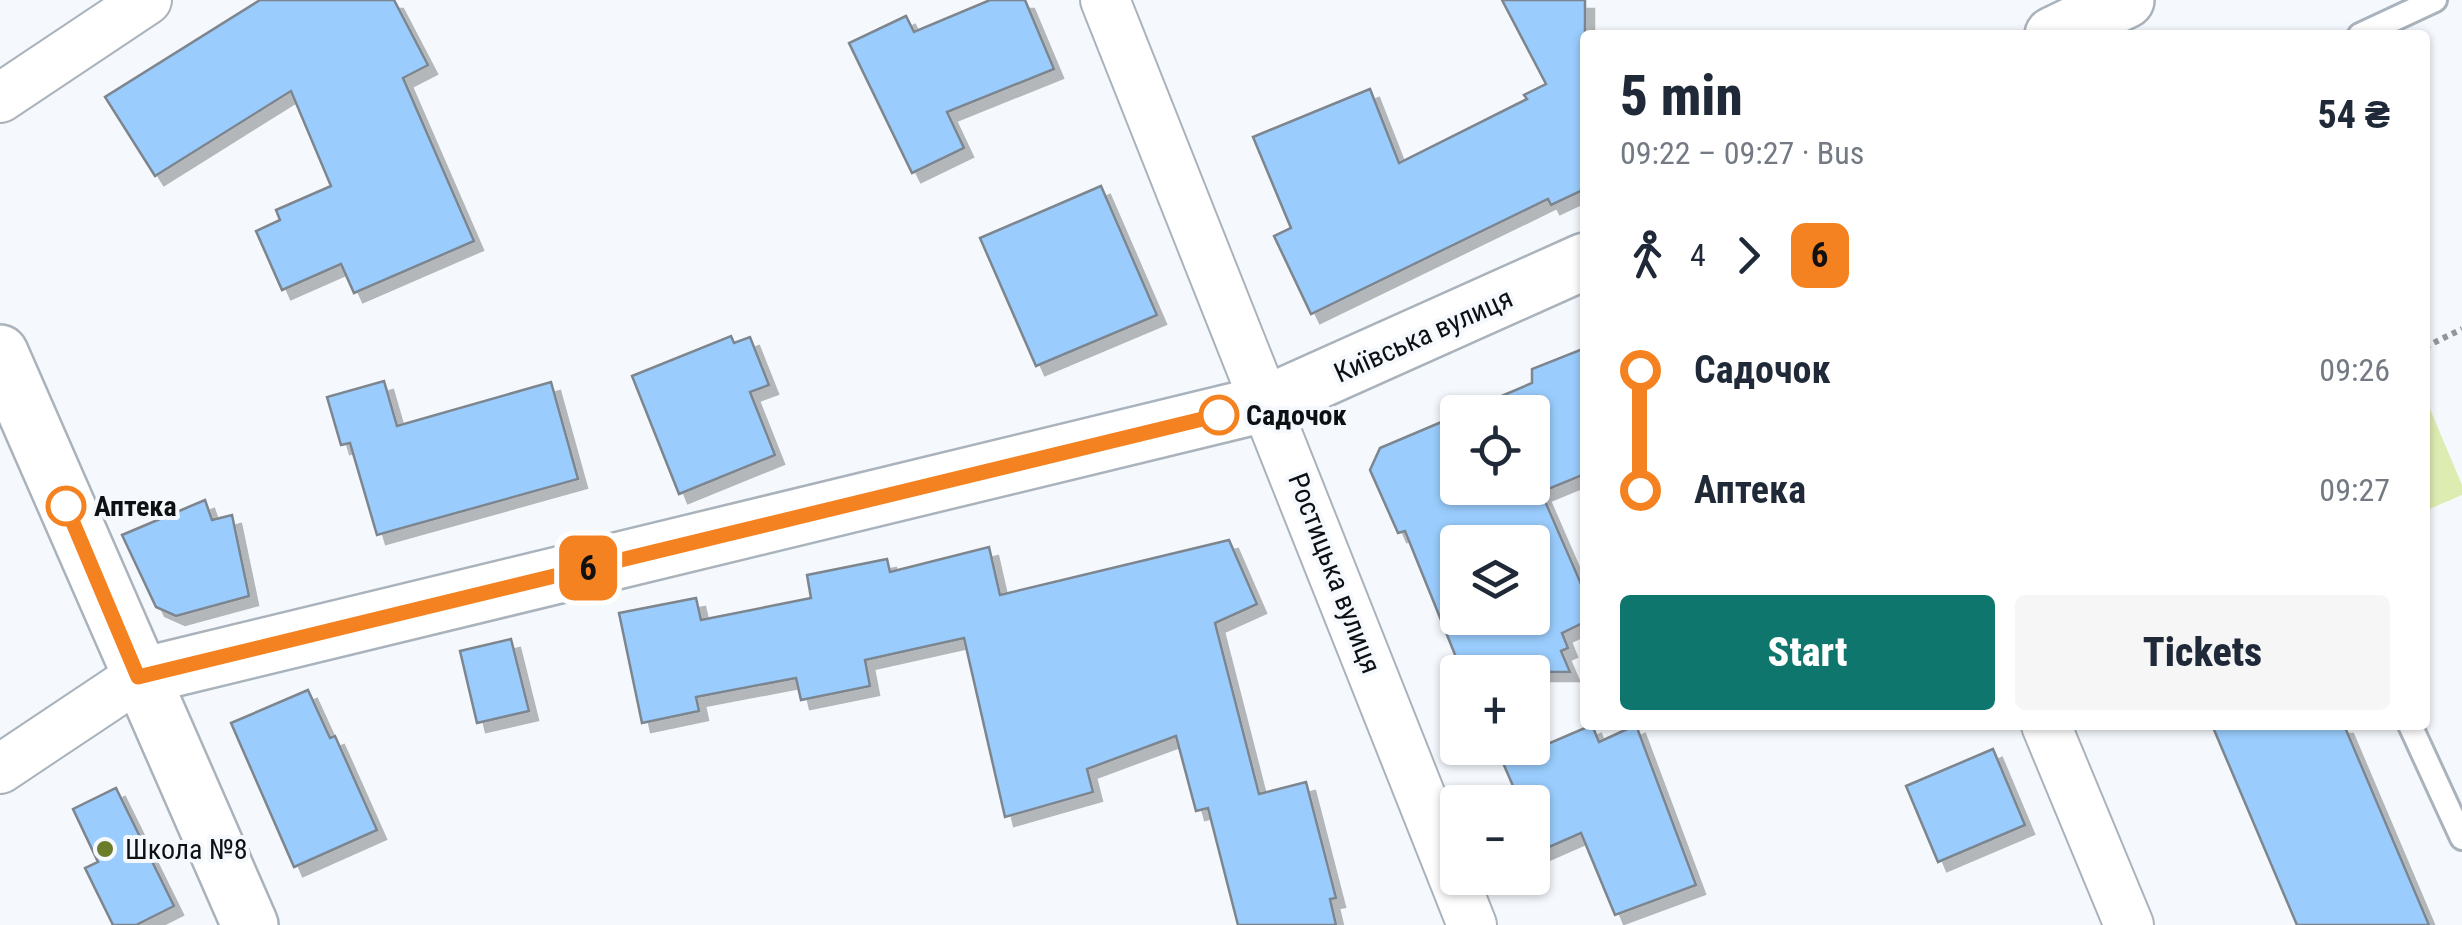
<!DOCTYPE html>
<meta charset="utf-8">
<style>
body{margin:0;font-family:"Roboto Condensed",sans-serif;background:#f6f6f7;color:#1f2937;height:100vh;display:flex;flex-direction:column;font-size:38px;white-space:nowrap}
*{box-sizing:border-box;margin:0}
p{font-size:32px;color:#747a83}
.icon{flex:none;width:55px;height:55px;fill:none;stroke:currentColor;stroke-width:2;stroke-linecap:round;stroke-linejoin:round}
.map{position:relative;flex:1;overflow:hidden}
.sheet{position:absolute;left:1580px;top:30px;width:850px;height:700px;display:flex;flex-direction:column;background:#fff;border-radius:10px;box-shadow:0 2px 8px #0004}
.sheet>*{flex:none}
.badge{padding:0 20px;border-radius:15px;font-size:35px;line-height:65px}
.buttons{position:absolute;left:1440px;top:395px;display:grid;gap:20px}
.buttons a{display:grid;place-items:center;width:110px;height:110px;border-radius:10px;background:#fff;box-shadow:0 2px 8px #0004;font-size:50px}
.map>.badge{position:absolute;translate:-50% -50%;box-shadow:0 0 0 5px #fff}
.legs{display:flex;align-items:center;gap:15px;height:110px;padding:0 40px;font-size:32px}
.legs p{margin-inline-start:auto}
.headline{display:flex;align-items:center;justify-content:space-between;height:170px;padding:0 40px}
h1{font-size:55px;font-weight:800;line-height:75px}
.primary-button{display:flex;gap:20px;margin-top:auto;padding:20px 40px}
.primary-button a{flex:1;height:115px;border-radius:10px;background:#0f766e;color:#fff;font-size:40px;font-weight:800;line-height:115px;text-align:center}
.primary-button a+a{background:#f6f6f7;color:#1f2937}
ul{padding:0 40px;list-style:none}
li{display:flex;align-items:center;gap:35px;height:120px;font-size:38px}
li i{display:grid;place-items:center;width:15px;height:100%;margin:0 12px;background:currentColor}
li i::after{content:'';width:25px;height:25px;margin:-12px;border:8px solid;border-radius:50%;background:#fff}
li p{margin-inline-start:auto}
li:first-child i{background:linear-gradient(#0000 50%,currentColor 0)}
li:last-child i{background:linear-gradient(currentColor 50%,#0000 0)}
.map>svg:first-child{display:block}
.green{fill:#ddedb2}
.building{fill:#9acdfd;stroke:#7d858e;stroke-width:2.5;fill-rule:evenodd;filter:url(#shadow)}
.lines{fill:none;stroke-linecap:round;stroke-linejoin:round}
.service-casing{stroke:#aab3bc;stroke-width:28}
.minor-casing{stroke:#aab3bc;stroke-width:52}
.tertiary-casing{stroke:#aab3bc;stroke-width:60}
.path{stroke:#929699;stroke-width:6;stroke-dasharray:5 5;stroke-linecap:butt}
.service{stroke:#fff;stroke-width:22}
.minor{stroke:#fff;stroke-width:48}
.tertiary{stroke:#fff;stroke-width:55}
.line-1-casing{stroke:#fff;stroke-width:22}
.line-1{stroke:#f58220;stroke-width:15}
.stop-1-dot{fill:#fff;stroke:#f58220;stroke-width:5}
.poi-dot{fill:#6b7c2b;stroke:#f5f9fd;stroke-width:4}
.labels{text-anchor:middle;stroke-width:8;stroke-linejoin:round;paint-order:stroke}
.street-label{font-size:28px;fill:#0e1114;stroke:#f5f9fd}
.stop-label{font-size:28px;font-weight:bold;fill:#0e1114;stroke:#f5f9fd;text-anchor:start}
.poi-label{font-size:28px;fill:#0e1114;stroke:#f5f9fd;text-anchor:start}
</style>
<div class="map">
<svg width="2462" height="925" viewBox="0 0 2462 925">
<defs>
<filter id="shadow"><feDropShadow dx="9" dy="9" stdDeviation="0" flood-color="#0004"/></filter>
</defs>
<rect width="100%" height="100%" fill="#f5f9fd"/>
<polygon class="green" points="2425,397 2462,485 2462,495 2425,511"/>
<g class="building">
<polygon points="260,0 394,0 428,65 403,78 474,241 354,293 341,264 282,290 256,231 280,220 276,210 331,186 291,91 155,176 105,97"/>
<polygon points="990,0 1025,0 1054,69 947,112 964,148 912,173 849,43 906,16 914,32"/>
<polygon points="1502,0 1585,0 1585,189 1551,205 1548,199 1311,314 1274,236 1291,228 1253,137 1370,89 1399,163 1527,99 1524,95 1546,84"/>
<polygon points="1101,186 1157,315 1036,366 980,238"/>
<polygon points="731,336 734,343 750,337 769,385 750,392 775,455 679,494 632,376"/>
<path d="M1585,348V474L1541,492L1585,593V622L1562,633L1568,648L1561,651L1570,672H1462L1405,531L1398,533L1370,470L1380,448L1458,415V488H1532V412H1464L1532,383V369ZM1458,542H1532V618H1458Z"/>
<polygon points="384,381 397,426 551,382 578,479 377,535 350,443 341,445 327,397"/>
<polygon points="205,500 212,520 232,515 249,596 176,616 156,607 122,535"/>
<polygon points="1229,540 1257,604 1215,623 1259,794 1306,782 1336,898 1330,899 1336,925 1238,925 1208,808 1196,811 1176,736 1087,769 1093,792 1005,817 964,638 865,660 870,686 801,700 796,678 696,697 699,711 642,723 619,613 696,598 701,620 811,598 807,575 887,559 890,572 989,547 1000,595"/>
<polygon points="511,639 529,711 477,723 460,651"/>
<polygon points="308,690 330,738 335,736 377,830 294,867 231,723"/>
<polygon points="1592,725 1599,742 1636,725 1696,885 1615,915 1581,833 1540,851 1532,834 1532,802 1520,802 1503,763"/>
<polygon points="2212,725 2344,725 2429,925 2297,925"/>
<polygon points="1993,749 2025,825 1938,862 1906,786"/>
<polygon points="116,788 174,906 136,925 113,925 85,868 98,862 73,809"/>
</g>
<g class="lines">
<g class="service-casing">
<g id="service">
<polyline points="2360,35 2435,0"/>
<polyline points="2410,725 2462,838"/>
</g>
</g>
<g class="minor-casing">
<g id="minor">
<polyline points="1105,0 1472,925"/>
<polyline points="0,98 147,0"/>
<polyline points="2046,725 2129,925"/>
<polyline points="0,769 138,677"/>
</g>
</g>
<g class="tertiary-casing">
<g id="tertiary">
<polyline points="2053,35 2126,0"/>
<polyline points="0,353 250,925"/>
<polyline points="138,677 1268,403 1585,261"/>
</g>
</g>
<polyline class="path" points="2425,347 2462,329"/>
<use href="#service" class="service"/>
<use href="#minor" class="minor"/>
<use href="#tertiary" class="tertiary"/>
</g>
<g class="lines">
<g class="line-1-casing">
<polyline id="line-1" points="66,506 138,677 1219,415"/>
</g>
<use href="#line-1" class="line-1"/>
</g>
<g class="stop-1-dot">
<circle cx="1219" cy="415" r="18"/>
<circle cx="66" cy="506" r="18"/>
</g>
<circle class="poi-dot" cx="105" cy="849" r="10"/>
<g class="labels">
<g class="street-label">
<text transform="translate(1423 335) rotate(-24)" y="10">Київська вулиця</text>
<text transform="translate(1335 573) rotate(69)" y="10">Ростицька вулиця</text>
</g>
<g class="stop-label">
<text x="1246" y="425">Садочок</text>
<text x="94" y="516">Аптека</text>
</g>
<g class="poi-label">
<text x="125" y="859">Школа №8</text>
</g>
</g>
</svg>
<div class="buttons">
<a><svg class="icon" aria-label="locate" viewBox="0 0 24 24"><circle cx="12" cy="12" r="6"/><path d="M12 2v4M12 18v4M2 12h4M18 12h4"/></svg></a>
<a><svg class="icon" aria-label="layers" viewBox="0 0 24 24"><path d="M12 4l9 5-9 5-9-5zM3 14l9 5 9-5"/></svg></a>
<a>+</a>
<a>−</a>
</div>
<b class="badge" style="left:588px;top:568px;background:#f58220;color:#111">6</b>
<section class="sheet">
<div class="headline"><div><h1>5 min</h1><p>09:22 – 09:27 · Bus</p></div><b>54 ₴</b></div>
<div class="legs"><svg class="icon" aria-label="walk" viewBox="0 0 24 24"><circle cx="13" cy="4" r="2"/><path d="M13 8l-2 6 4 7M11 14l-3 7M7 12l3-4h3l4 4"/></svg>4<svg class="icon" aria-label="forward" viewBox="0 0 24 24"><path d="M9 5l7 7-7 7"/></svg><b class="badge" style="background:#f58220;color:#111">6</b></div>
<ul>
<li><i style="color:#f58220"></i><b>Садочок</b><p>09:26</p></li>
<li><i style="color:#f58220"></i><b>Аптека</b><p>09:27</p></li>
</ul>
<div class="primary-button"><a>Start</a><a>Tickets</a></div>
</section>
</div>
